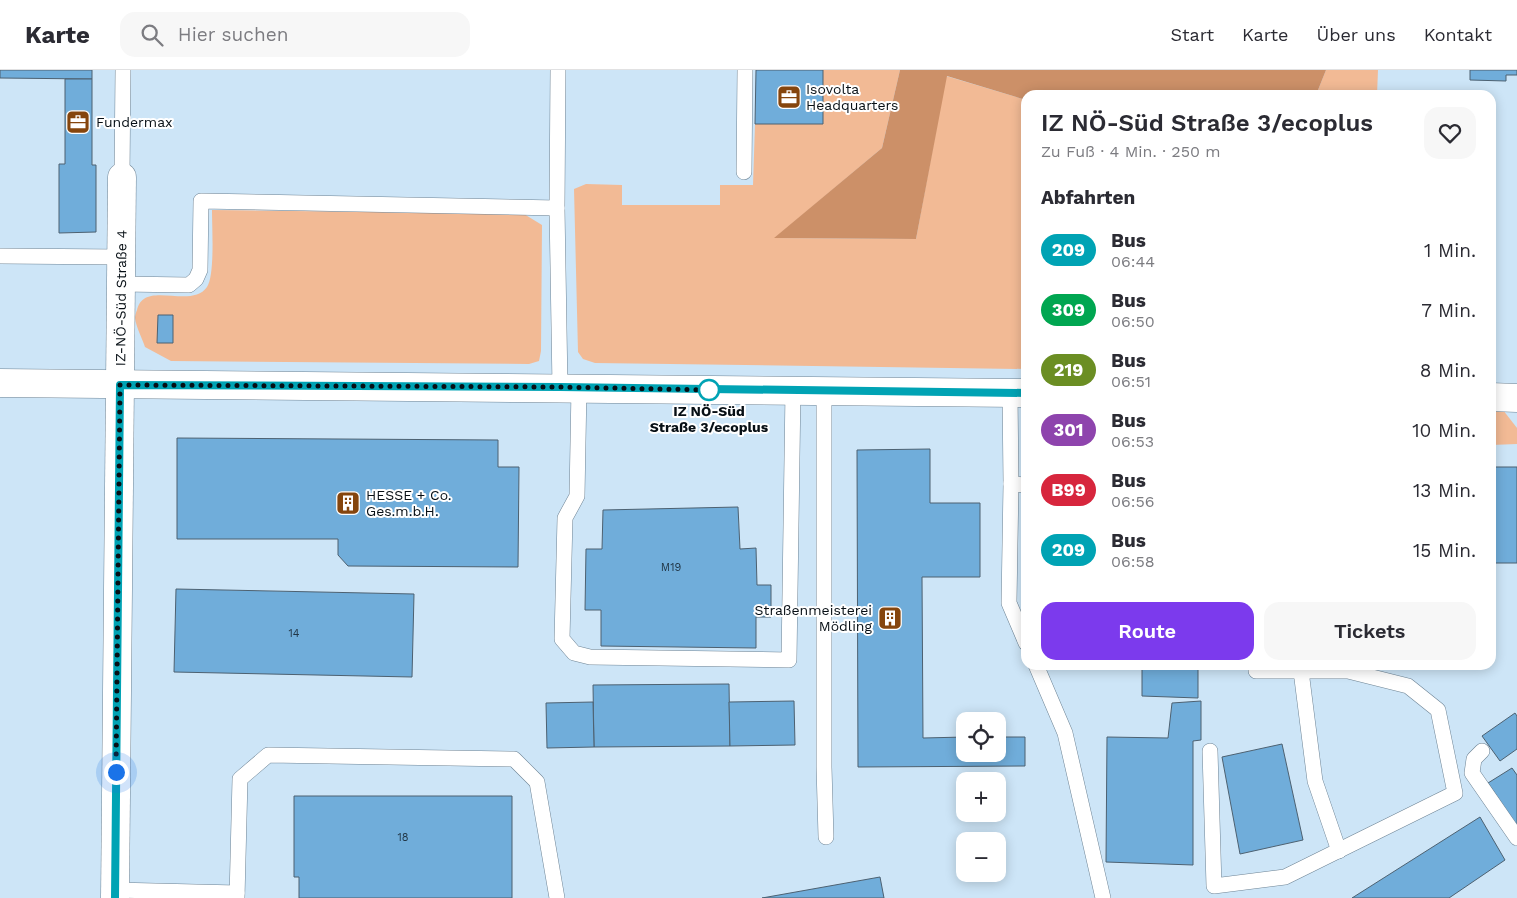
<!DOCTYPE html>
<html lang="de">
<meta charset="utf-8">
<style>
body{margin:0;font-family:"Work Sans",sans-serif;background:#f7f7f7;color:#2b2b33;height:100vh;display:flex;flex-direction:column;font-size:19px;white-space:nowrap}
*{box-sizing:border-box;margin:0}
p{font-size:16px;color:#7c7c81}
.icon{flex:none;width:28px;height:28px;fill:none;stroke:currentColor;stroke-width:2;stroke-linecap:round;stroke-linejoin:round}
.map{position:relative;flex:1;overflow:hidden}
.panel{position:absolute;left:1021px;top:20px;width:475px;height:580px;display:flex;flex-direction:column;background:#fff;border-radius:15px;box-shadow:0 2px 12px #0003}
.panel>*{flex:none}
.badge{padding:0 10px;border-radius:16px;font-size:18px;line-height:32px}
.controls{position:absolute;left:956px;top:642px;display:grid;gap:10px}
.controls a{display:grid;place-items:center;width:50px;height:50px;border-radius:10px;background:#fff;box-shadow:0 2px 12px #0003;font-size:25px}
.you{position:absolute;width:25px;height:25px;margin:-12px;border:4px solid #fff;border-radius:50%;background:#1a73e8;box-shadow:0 0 0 8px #1a73e833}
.map>.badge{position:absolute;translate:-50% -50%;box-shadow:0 0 0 2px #fff}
h2{padding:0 20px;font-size:19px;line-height:45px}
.round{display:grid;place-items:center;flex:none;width:52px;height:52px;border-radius:15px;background:#f7f7f7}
.overview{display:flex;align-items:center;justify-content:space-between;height:85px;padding:0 20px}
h1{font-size:24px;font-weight:600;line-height:38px}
.action{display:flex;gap:10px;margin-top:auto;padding:10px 20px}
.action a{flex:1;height:58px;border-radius:15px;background:#7c3aed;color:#fff;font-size:20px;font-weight:600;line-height:58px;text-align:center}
.action a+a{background:#f7f7f7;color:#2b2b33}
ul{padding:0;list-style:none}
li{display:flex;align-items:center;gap:15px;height:60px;padding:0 20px}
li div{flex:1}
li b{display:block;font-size:19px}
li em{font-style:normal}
li .badge{min-width:55px;font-weight:700;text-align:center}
header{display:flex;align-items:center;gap:30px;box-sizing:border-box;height:70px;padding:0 25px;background:#fff;border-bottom:1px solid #e1e1e2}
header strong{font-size:24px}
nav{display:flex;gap:28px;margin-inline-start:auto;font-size:18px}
.search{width:350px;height:45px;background:#f7f7f7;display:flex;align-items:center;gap:12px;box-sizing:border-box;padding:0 18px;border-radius:15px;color:#7c7c81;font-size:19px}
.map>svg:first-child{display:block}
.green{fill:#f2ba95}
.forest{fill:#cc9068}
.building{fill:#70adda;stroke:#4d6171}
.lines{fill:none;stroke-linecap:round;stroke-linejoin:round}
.lane-casing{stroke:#6d8394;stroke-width:16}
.street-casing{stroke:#6d8394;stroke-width:29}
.lane{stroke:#fff;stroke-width:15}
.street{stroke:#fff;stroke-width:28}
.line-casing{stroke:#fff;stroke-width:11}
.line{stroke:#00a3b4;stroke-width:8}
.walk{stroke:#070f15;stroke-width:5;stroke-dasharray:0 9}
.stop-dot{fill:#fff;stroke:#00a3b4;stroke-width:2.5}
.labels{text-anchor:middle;stroke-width:4;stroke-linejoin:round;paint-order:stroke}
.number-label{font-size:11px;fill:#213646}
.poi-label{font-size:14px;fill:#070f15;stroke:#fff;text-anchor:start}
.street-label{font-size:14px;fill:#070f15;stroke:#fff}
.stop-label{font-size:14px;font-weight:bold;fill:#070f15;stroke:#fff}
</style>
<header>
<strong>Karte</strong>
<div class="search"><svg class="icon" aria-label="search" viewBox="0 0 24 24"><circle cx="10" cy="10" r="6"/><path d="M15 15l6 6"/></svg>Hier suchen</div>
<nav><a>Start</a><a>Karte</a><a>Über uns</a><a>Kontakt</a></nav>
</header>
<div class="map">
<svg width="1517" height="828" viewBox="0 0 1517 828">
<rect width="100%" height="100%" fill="#cde5f7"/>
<g class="green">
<polygon points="823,0 900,0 882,78 775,168 916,169 946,6 1026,30 1026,299 595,293 583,289 578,282 574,119 586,114 622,115 622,135 720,135 720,115 753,115 755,54 823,54"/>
<polygon points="1326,0 1378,0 1377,25 1316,25"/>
<path d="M212,140L524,144L542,155L541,281L539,291L529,294L171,291L145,277C142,268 136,257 135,248C135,246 136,242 137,240C144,209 191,240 207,217C215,205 212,157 212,140Z"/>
<polygon points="1491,340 1503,340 1517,358 1517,374 1491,375"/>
</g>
<polygon class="forest" points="900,0 1326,0 1316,25 1026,25 1026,30 947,6 916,169 774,168 882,78"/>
<g class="building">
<polygon points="0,0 92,0 92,9 0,8"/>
<polygon points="756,0 823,0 823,54 755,54"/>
<polygon points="1470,0 1517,0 1517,5 1506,5 1506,11 1470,10"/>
<polygon points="65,9 92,9 92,95 96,95 96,162 59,163 59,94 65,94"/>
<polygon points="158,245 173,245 173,273 157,273"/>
<polygon points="177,368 498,370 498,397 519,397 518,497 348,496 338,485 338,469 177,469"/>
<polygon points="930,379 930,433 980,433 980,507 922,507 923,668 965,667 965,684 998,684 998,667 1025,667 1025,696 858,697 857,380"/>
<rect x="1491" y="397" width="26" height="96"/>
<polygon points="738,437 740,479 756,478 757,515 771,515 771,547 756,547 756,578 601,576 601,540 585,540 586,479 602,479 603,440"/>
<polygon points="176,519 414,524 412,607 174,602"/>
<polygon points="1142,595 1198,595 1198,628 1142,626"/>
<polygon points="729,614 730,676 594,677 593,615"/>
<polygon points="794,631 795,675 730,676 729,632"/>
<polygon points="1201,631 1201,670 1193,671 1193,795 1106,792 1107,667 1168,668 1172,633"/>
<polygon points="593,632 594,677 547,678 546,633"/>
<polygon points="1515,643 1517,646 1517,679 1500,691 1482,666"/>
<polygon points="1282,674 1303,770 1240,784 1222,687"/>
<polygon points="1512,698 1517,705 1517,756 1488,713"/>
<polygon points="294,726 512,726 512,828 299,828 299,807 294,807"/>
<polygon points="1480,747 1505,790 1449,828 1352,828"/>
<polygon points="880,807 884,828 762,828"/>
</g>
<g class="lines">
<g class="lane-casing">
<g id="lane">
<polyline points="558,0 557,138 560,317"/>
<polyline points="744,102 745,0"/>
<polyline points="122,107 123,0"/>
<polyline points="0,186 121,187"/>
<polyline points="121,214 189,215 196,209 200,200 201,131 557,138"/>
<polyline points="579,318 577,426 565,448 562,569 574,583 590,587 789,590 793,320"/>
<polyline points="824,320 824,697 826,767"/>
<polyline points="1010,323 1011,414"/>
<polyline points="1026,415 1011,414 1009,533 1026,573"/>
<polyline points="1036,595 1065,663 1103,828"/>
<polyline points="1301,601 1315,711 1339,781"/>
<polyline points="1210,681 1214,816 1285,807 1455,723 1438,640 1408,616 1348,601 1256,601 1256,595"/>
<polyline points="1482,681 1474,689 1472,703 1517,768"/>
<polyline points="115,820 237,823"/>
<polyline points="237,828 240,709 268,685 514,689 537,712 557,828"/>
</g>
</g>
<g class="street-casing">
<g id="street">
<polyline points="0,313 1026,323"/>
<polyline points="1491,327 1517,328"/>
<path id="s1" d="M115,828L122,107"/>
</g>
</g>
<use href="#lane" class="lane"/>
<use href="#street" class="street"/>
</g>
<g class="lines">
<g class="line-casing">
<polyline id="line" points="115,828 120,315 560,317 1026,323"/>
</g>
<use href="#line" class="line"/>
<polyline class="walk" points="116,702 120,315 560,317 709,320"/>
</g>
<defs>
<g id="office-square" transform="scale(1.25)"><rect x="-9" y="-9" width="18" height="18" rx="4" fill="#85450d" stroke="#fff"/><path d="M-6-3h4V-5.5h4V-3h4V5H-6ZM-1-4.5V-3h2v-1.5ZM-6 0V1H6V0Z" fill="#fff"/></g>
<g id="building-square" transform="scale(1.25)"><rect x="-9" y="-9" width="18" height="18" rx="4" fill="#85450d" stroke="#fff"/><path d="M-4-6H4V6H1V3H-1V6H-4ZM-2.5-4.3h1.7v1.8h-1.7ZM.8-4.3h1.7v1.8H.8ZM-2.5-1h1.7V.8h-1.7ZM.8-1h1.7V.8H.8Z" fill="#fff"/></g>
</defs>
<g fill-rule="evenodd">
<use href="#office-square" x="789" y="27"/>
<use href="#office-square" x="78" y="52"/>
<use href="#building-square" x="348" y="433"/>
<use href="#building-square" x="890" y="548"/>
</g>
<circle class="stop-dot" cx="709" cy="320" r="10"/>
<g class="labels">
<g class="number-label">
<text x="671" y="501">M19</text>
<text x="294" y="567">14</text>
<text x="403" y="771">18</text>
</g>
<g class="poi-label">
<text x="806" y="24">Isovolta<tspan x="806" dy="16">Headquarters</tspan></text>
<text x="96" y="57">Fundermax</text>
<text x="366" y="430">HESSE + Co.<tspan x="366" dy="16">Ges.m.b.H.</tspan></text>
<text x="872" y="545" text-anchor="end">Straßenmeisterei<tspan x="872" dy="16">Mödling</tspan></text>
</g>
<g class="street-label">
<text dy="5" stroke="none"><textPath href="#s1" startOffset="600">IZ-NÖ-Süd Straße 4</textPath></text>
</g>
<g class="stop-label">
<text x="709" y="346">IZ NÖ-Süd<tspan x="709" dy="16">Straße 3/ecoplus</tspan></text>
</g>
</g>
</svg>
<div class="controls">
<a><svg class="icon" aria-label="locate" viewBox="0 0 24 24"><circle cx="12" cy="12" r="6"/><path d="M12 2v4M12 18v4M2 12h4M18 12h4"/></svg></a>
<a>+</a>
<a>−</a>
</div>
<div class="you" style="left:116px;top:702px"></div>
<section class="panel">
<div class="overview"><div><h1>IZ NÖ-Süd Straße 3/ecoplus</h1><p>Zu Fuß · 4 Min. · 250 m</p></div><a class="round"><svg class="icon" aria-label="heart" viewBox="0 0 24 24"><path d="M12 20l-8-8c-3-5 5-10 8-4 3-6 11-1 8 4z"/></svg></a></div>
<h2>Abfahrten</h2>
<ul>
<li><span class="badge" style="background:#00a3b4;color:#fff">209</span><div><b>Bus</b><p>06:44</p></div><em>1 Min.</em></li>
<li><span class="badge" style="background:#00a651;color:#fff">309</span><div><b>Bus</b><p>06:50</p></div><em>7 Min.</em></li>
<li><span class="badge" style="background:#6b8e23;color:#fff">219</span><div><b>Bus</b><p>06:51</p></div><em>8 Min.</em></li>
<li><span class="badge" style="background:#8e44ad;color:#fff">301</span><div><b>Bus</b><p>06:53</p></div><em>10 Min.</em></li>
<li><span class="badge" style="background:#d7263d;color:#fff">B99</span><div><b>Bus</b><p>06:56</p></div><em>13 Min.</em></li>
<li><span class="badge" style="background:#00a3b4;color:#fff">209</span><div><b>Bus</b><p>06:58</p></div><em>15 Min.</em></li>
</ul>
<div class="action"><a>Route</a><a>Tickets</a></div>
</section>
</div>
